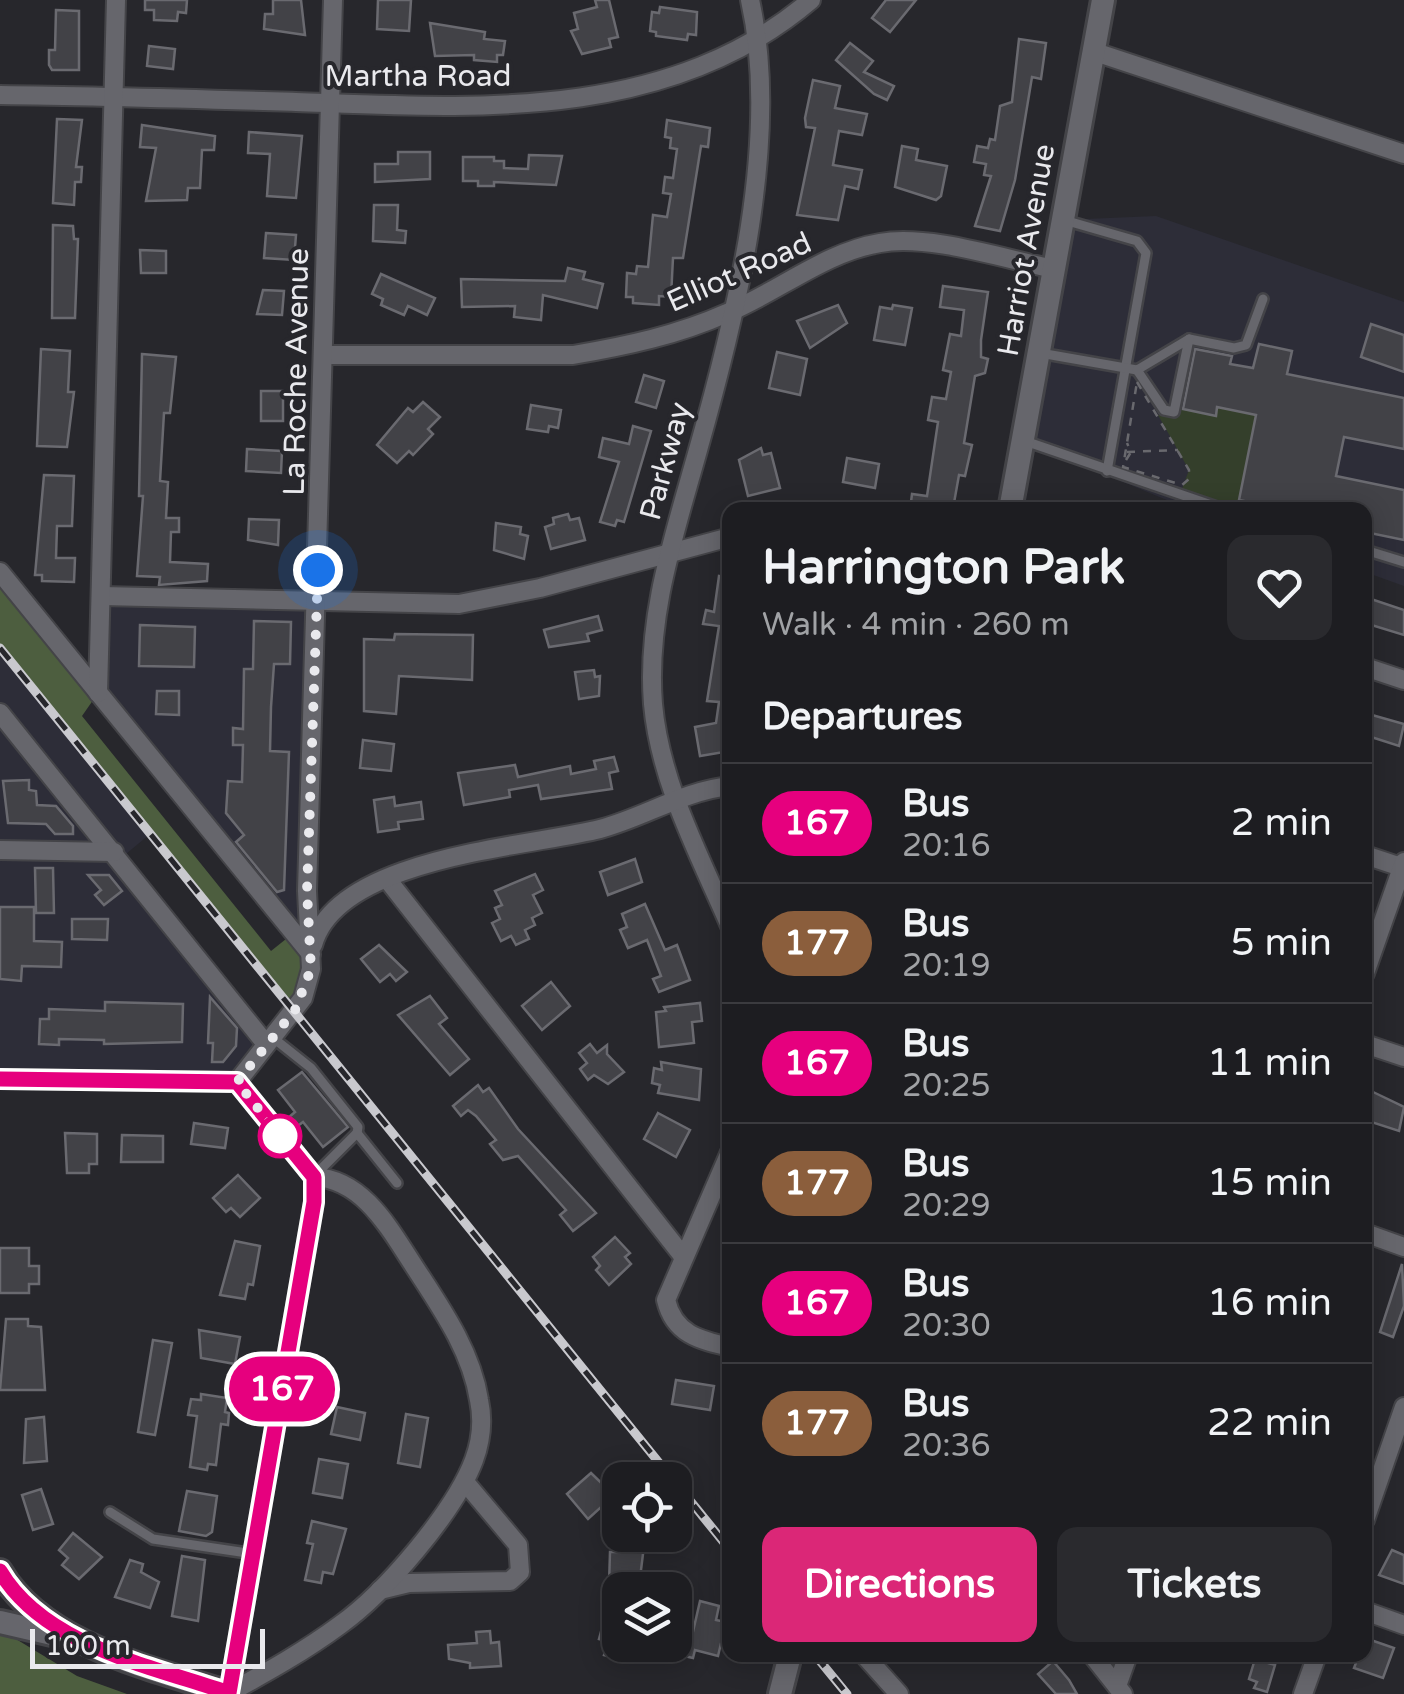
<!DOCTYPE html>
<meta charset="utf-8">
<style>
body{margin:0;font-family:"Varela Round",sans-serif;background:#2a2a2e;color:#f1f3f6;height:100vh;display:flex;flex-direction:column;font-size:38px;white-space:nowrap}
*{box-sizing:border-box;margin:0}
p{font-size:32px;color:#a0a2a5}
.icon{flex:none;width:55px;height:55px;fill:none;stroke:currentColor;stroke-width:2;stroke-linecap:round;stroke-linejoin:round}
.map{position:relative;flex:1;overflow:hidden}
.sheet{position:absolute;left:722px;top:502px;width:650px;height:1160px;display:flex;flex-direction:column;background:#1d1d21;border-radius:20px;box-shadow:0 5px 25px #0003,0 0 0 2px #3b3b3f}
.sheet>*{flex:none}
.badge{padding:0 20px;border-radius:32px;font-size:35px;line-height:65px}
.tools{position:absolute;left:602px;top:1462px;display:grid;gap:20px}
.tools a{display:grid;place-items:center;width:90px;height:90px;border-radius:20px;background:#1d1d21;box-shadow:0 5px 25px #0003,0 0 0 2px #3b3b3f;font-size:50px}
.scale{position:absolute;left:30px;bottom:25px;width:235px;box-sizing:border-box;padding-left:10px;border:5px solid #e9e9ed;border-top:0;font-size:28px;line-height:35px;white-space:nowrap;color:#e9e9ed;-webkit-text-stroke:8px #27272c;paint-order:stroke}
.you{position:absolute;width:50px;height:50px;margin:-25px;border:8px solid #fff;border-radius:50%;background:#1a73e8;box-shadow:0 0 0 15px #1a73e833}
.map>.badge{position:absolute;translate:-50% -50%;box-shadow:0 0 0 5px #fff}
h2{padding:0 40px;font-size:38px;line-height:90px}
.round{display:grid;place-items:center;flex:none;width:105px;height:105px;border-radius:20px;background:#2a2a2e}
.summary{display:flex;align-items:center;justify-content:space-between;height:170px;padding:0 40px}
h1{font-size:48px;font-weight:800;line-height:75px}
.cta{display:flex;gap:20px;margin-top:auto;padding:20px 40px}
.cta a{flex:1;height:115px;border-radius:20px;background:#db2777;color:#fff;font-size:40px;font-weight:800;line-height:115px;text-align:center}
.cta a+a{background:#2a2a2e;color:#f1f3f6}
ul{padding:0;list-style:none}
li{display:flex;align-items:center;gap:30px;height:120px;padding:0 40px;border-top:2px solid #3b3b3f}
li div{flex:1}
li b{display:block;font-size:38px}
li em{font-style:normal}
li .badge{min-width:110px;font-weight:700;text-align:center}
.map>svg:first-child{display:block}
.built{fill:#2d2d38}
.green{fill:#343f2b}
.forest{fill:#4d5e3f}
.building{fill:#424247;stroke:#6a6a70;stroke-width:2.5}
.lines{fill:none;stroke-linecap:round;stroke-linejoin:round}
.lane-casing{stroke:#444448;stroke-width:14}
.street-casing{stroke:#444448;stroke-width:22}
.secondary-casing{stroke:#444448;stroke-width:28}
.path{stroke:#69696e;stroke-width:2.5;stroke-dasharray:8 8;stroke-linecap:butt}
.lane{stroke:#66666c;stroke-width:9}
.street{stroke:#66666c;stroke-width:18}
.secondary{stroke:#66666c;stroke-width:22}
.rail-casing{stroke:#c9c9ce;stroke-width:9}
.rail{stroke:#27272c;stroke-width:5;stroke-dasharray:15;stroke-linecap:butt}
.line-casing{stroke:#fff;stroke-width:22}
.line{stroke:#e6007e;stroke-width:15}
.walk{stroke:#e9e9ed;stroke-width:10;stroke-dasharray:0 18}
.stop-dot{fill:#fff;stroke:#e6007e;stroke-width:5}
.labels{text-anchor:middle;stroke-width:8;stroke-linejoin:round;paint-order:stroke}
.street-label{font-size:30px;fill:#e9e9ed;stroke:#27272c}
</style>
<div class="map">
<svg width="1404" height="1694" viewBox="0 0 1404 1694">
<rect width="100%" height="100%" fill="#27272c"/>
<g class="built">
<polygon points="1156,216 1404,302 1404,586 1365,572 1365,510 1191,510 1022,440 1062,220"/>
<polygon points="102,596 317,603 311,954 98,693"/>
<polygon points="0,648 150,834 120,859 266,1044 237,1082 0,1079"/>
</g>
<polygon class="green" points="1217,407 1279,419 1253,434 1237,510 1179,497 1189,470 1158,415 1178,408 1215,416"/>
<g class="forest">
<polygon points="0,572 98,693 82,716 271,951 291,935 311,954 295,1010 0,648"/>
<polygon points="6,1633 77,1676 127,1694 0,1694 0,1636"/>
</g>
<g class="building">
<polygon points="145,0 187,0 186,13 178,12 177,21 154,20 154,10 145,10"/>
<polygon points="273,0 301,0 305,35 264,29 265,14 273,14"/>
<polygon points="378,0 411,0 409,31 377,29"/>
<polygon points="595,0 609,0 618,37 609,39 611,47 582,54 571,31 578,29 574,13 597,7"/>
<polygon points="886,0 916,0 890,32 872,18"/>
<polygon points="660,7 697,12 696,35 688,34 687,40 656,36 656,32 650,31 652,12 659,13"/>
<polygon points="56,10 79,11 79,70 52,70 49,65 49,50 55,50"/>
<polygon points="430,23 485,32 484,39 505,41 503,55 497,55 497,62 474,60 474,55 435,56"/>
<polygon points="1019,39 1046,43 1041,79 1032,77 1015,180 1000,231 975,226 991,176 984,175 986,164 974,162 977,146 988,148 990,139 995,140 1000,106 1012,102"/>
<polygon points="850,43 873,61 864,72 894,86 887,100 874,94 836,60"/>
<polygon points="149,46 175,49 173,69 147,66"/>
<polygon points="813,80 840,86 835,108 867,114 862,135 839,131 833,165 862,170 858,189 845,186 838,220 797,215 815,128 806,127 805,118"/>
<polygon points="57,119 82,120 76,167 82,167 81,182 75,182 74,205 53,203"/>
<polygon points="667,120 710,128 708,147 701,146 683,258 673,258 671,297 659,296 659,305 633,303 633,297 626,297 627,273 636,274 637,266 648,267 653,215 667,217 671,194 663,193 665,177 673,178 677,149 670,148 671,138 665,137"/>
<polygon points="142,125 215,136 214,150 202,150 200,188 188,188 187,200 146,201 156,148 140,147"/>
<polygon points="249,132 302,136 296,198 267,196 270,154 248,153"/>
<polygon points="902,146 918,149 916,160 947,166 941,196 936,200 895,187"/>
<polygon points="398,152 430,152 430,179 375,182 375,164 398,164"/>
<polygon points="529,155 562,156 556,185 494,182 494,186 478,186 478,181 463,181 463,157 494,157 494,161 504,161 504,168 528,169"/>
<polygon points="374,205 398,205 397,230 406,231 405,243 373,241"/>
<polygon points="53,225 73,226 74,239 78,239 75,318 52,318"/>
<polygon points="266,233 296,235 294,260 264,258"/>
<polygon points="140,250 166,251 166,273 141,273"/>
<polygon points="568,268 585,272 583,279 603,284 597,308 543,295 541,320 514,317 515,306 462,307 461,279 565,281"/>
<polygon points="381,274 435,298 427,315 408,306 404,315 381,305 383,299 372,294"/>
<polygon points="943,286 988,292 981,340 981,357 988,359 985,373 975,376 964,443 972,445 965,476 959,475 954,503 949,510 910,510 912,494 927,496 938,422 928,420 932,397 946,399 951,372 943,370 950,334 961,336 964,310 940,307"/>
<polygon points="263,290 284,291 282,315 257,314"/>
<polygon points="838,305 847,323 810,348 797,321"/>
<polygon points="893,305 912,308 905,345 874,340 880,307 892,309"/>
<polygon points="1371,324 1404,335 1404,372 1361,357"/>
<polygon points="1259,344 1292,351 1287,374 1404,398 1404,449 1344,437 1336,476 1404,490 1404,540 1365,532 1365,510 1288,510 1239,500 1256,415 1217,407 1216,416 1183,409 1195,349 1232,356 1230,364 1253,368"/>
<polygon points="41,349 70,351 68,392 74,392 67,447 37,446"/>
<polygon points="777,352 807,359 800,395 769,388"/>
<polygon points="142,354 176,357 170,413 164,413 160,481 168,482 166,518 179,518 179,532 171,532 170,562 208,564 207,581 159,585 160,577 137,576 143,496 139,496"/>
<polygon points="644,375 664,381 656,408 636,402"/>
<rect x="261" y="391" width="22" height="30"/>
<polygon points="423,402 440,417 428,429 433,434 413,455 409,451 397,463 377,445 408,408 413,412"/>
<polygon points="531,405 561,410 558,428 549,426 548,432 527,429"/>
<polygon points="633,426 651,431 624,522 617,520 615,526 600,522 619,462 599,457 603,438 629,444"/>
<polygon points="761,448 763,455 771,453 780,488 748,496 739,460"/>
<polygon points="247,449 282,451 281,473 246,471"/>
<polygon points="847,458 879,464 875,488 843,482"/>
<polygon points="44,475 74,476 72,526 57,526 56,558 75,558 74,582 42,581 42,575 35,575"/>
<polygon points="568,514 570,520 579,518 585,540 551,549 545,527 554,524 553,518"/>
<polygon points="249,519 279,520 278,545 248,540"/>
<polygon points="496,523 521,527 520,534 528,536 524,559 494,550"/>
<polygon points="719,576 730,578 730,751 700,756 695,727 716,723 719,702 707,701 719,626 703,624 706,610 714,612"/>
<polygon points="1365,597 1404,610 1404,635 1365,623"/>
<polygon points="598,616 602,630 587,634 589,641 549,647 544,630"/>
<polygon points="254,621 291,622 290,664 274,664 271,707 270,751 289,752 284,890 277,892 236,842 244,835 226,813 228,781 242,782 243,745 233,745 233,728 243,729 244,669 253,669"/>
<polygon points="140,625 195,627 194,667 139,666"/>
<polygon points="395,634 473,635 472,680 399,676 396,714 364,711 364,639 394,640"/>
<polygon points="594,670 595,677 600,676 599,696 579,699 575,672"/>
<polygon points="157,691 179,691 179,715 156,714"/>
<polygon points="1365,713 1404,724 1399,746 1365,735"/>
<polygon points="363,740 394,744 391,771 360,768"/>
<polygon points="614,757 618,771 609,773 612,789 541,799 538,785 509,790 510,797 464,805 458,773 515,765 518,777 570,766 571,774 596,769 594,761"/>
<polygon points="29,780 29,790 36,791 37,805 56,806 73,826 73,834 55,834 46,824 8,823 3,781"/>
<polygon points="394,797 395,806 421,802 423,819 398,822 399,829 378,832 374,800"/>
<polygon points="635,859 642,882 608,895 600,872"/>
<polygon points="35,868 53,868 54,913 36,913"/>
<polygon points="535,874 543,890 533,895 542,913 532,918 535,925 525,930 529,939 516,945 511,936 501,941 492,923 500,919 495,908 502,905 495,891"/>
<polygon points="88,875 109,875 122,891 104,905 95,895 101,890"/>
<polygon points="645,904 665,950 677,945 690,980 659,992 653,979 661,976 647,940 628,948 620,930 627,927 622,914"/>
<polygon points="0,907 34,907 34,941 62,942 61,967 22,966 21,981 0,979"/>
<polygon points="72,919 108,919 107,940 72,939"/>
<polygon points="379,945 407,972 396,981 390,974 380,982 361,959"/>
<polygon points="551,982 570,1006 542,1030 522,1006"/>
<polygon points="430,996 447,1018 439,1024 469,1059 450,1075 398,1015"/>
<polygon points="210,997 237,1028 236,1046 223,1062 212,1062 213,1043 208,1043"/>
<polygon points="105,1002 183,1004 182,1042 104,1044 104,1040 59,1039 59,1045 39,1044 40,1019 49,1019 49,1009 105,1011"/>
<polygon points="700,1003 702,1021 692,1022 694,1043 659,1047 656,1012 666,1011 664,1007"/>
<polygon points="590,1044 597,1053 607,1045 607,1054 624,1072 608,1084 594,1075 588,1080 580,1069 587,1063 579,1053"/>
<polygon points="661,1062 701,1069 699,1100 658,1093 660,1085 652,1083 654,1068 662,1070"/>
<polygon points="302,1072 348,1127 323,1147 303,1122 295,1128 288,1118 295,1112 278,1090"/>
<polygon points="478,1085 483,1092 489,1088 518,1129 596,1213 573,1231 560,1215 566,1210 518,1156 503,1160 490,1144 496,1140 476,1116 468,1110 461,1116 453,1106"/>
<polygon points="1371,1091 1404,1107 1399,1131 1365,1120"/>
<polygon points="658,1113 690,1130 676,1157 644,1139"/>
<polygon points="194,1123 228,1128 225,1148 191,1144"/>
<polygon points="65,1133 97,1134 97,1164 89,1164 89,1173 67,1173"/>
<polygon points="122,1135 163,1136 163,1162 121,1162"/>
<polygon points="238,1175 260,1198 240,1217 231,1208 226,1212 213,1198"/>
<polygon points="615,1237 630,1253 625,1257 631,1264 609,1285 596,1270 600,1266 593,1257"/>
<polygon points="235,1241 260,1246 253,1285 248,1284 245,1299 220,1295"/>
<polygon points="0,1248 29,1248 29,1266 39,1266 39,1284 29,1284 29,1293 0,1293"/>
<polygon points="1402,1264 1404,1306 1393,1337 1380,1332"/>
<polygon points="6,1319 28,1319 28,1326 41,1327 45,1390 0,1390"/>
<polygon points="199,1330 240,1337 235,1364 201,1358"/>
<polygon points="153,1340 172,1343 155,1435 138,1432"/>
<polygon points="676,1380 714,1386 710,1410 672,1404"/>
<polygon points="201,1394 227,1398 225,1412 229,1413 228,1425 221,1424 216,1465 208,1464 207,1470 190,1467 197,1416 188,1415 191,1399 201,1400"/>
<polygon points="337,1407 365,1413 360,1440 331,1434"/>
<polygon points="406,1414 428,1418 420,1467 398,1463"/>
<polygon points="44,1417 47,1461 24,1463 26,1419"/>
<polygon points="319,1459 348,1464 342,1498 313,1493"/>
<polygon points="591,1473 620,1501 620,1513 611,1521 600,1508 588,1519 567,1494"/>
<polygon points="41,1489 53,1524 33,1530 22,1495"/>
<polygon points="187,1491 217,1496 212,1532 206,1536 179,1531"/>
<polygon points="312,1521 346,1529 333,1574 323,1572 321,1583 305,1580 313,1544 307,1543"/>
<polygon points="73,1533 102,1557 79,1579 62,1565 68,1558 59,1550"/>
<polygon points="624,1537 645,1538 639,1586 609,1585 610,1552 624,1552"/>
<polygon points="1392,1550 1404,1555 1404,1584 1379,1575"/>
<polygon points="182,1556 205,1560 198,1621 172,1616"/>
<polygon points="130,1560 143,1564 141,1572 159,1582 150,1608 115,1597"/>
<polygon points="700,1601 719,1606 716,1620 726,1622 718,1656 695,1650 693,1658 675,1654 675,1632 692,1636"/>
<polygon points="608,1606 620,1608 620,1645 629,1645 625,1660 604,1655 608,1641 599,1639"/>
<polygon points="490,1631 491,1643 499,1642 501,1666 470,1668 470,1663 449,1659 448,1645 477,1643 476,1632"/>
<polygon points="1365,1638 1394,1648 1383,1678 1354,1668 1359,1655 1365,1655"/>
<polygon points="1255,1659 1275,1665 1267,1692 1254,1688 1257,1682 1249,1679"/>
<polygon points="1053,1661 1069,1680 1077,1694 1056,1694 1038,1674"/>
</g>
<g class="lines">
<g class="lane-casing">
<g id="lane">
<polyline points="1064,220 1137,241 1146,253 1107,471"/>
<polyline points="1040,353 1137,370 1189,339 1234,348 1246,345 1263,299"/>
<polyline points="1137,370 1164,410 1174,412 1189,339"/>
<polyline points="1025,441 1226,510"/>
<polyline points="1365,550 1404,562"/>
<polyline points="272,1037 311,1068 358,1127 357,1133"/>
<polyline points="315,1175 357,1133 397,1183"/>
<polyline points="110,1512 153,1539 254,1554"/>
</g>
</g>
<g class="street-casing">
<g id="street">
<polyline points="1092,51 1404,154"/>
<path d="M0,95C99,96 197,99 296,102C472,108 667,123 811,0"/>
<path d="M324,355H573C626,346 678,335 727,313C778,292 825,252 880,243C929,234 1004,259 1054,269"/>
<polyline points="0,572 311,954"/>
<polyline points="102,596 459,604 540,588 730,537"/>
<polyline points="1365,667 1404,680"/>
<polyline points="98,693 116,0"/>
<polyline points="0,713 266,1044"/>
<polyline points="0,850 114,852"/>
<polyline points="1365,855 1404,868"/>
<polyline points="387,879 682,1255"/>
<path d="M730,926C699,854 660,782 653,704C646,616 675,533 698,450C736,316 781,138 750,0"/>
<path d="M313,945C337,857 528,847 600,829C645,817 683,791 730,786"/>
<polyline points="1365,973 1404,862"/>
<polyline points="1365,1044 1404,1057"/>
<polyline points="0,1079 237,1082"/>
<polyline points="237,1082 303,998 311,969 307,891 333,0"/>
<polyline points="237,1082 314,1177"/>
<path d="M730,1152L666,1300C674,1334 699,1340 730,1347"/>
<polyline points="1365,1233 1404,1247"/>
<polyline points="1365,1520 1404,1407"/>
<polyline points="380,1590 409,1583 510,1581 520,1572 518,1545 465,1482"/>
<polyline points="1365,1611 1404,1625"/>
<polyline points="864,1655 899,1694"/>
<polyline points="1092,1655 1123,1694"/>
<polyline points="1117,1686 1128,1655"/>
<path d="M229,1693C267,1672 305,1651 340,1625C385,1593 455,1511 474,1460C481,1441 483,1419 479,1400C471,1349 439,1305 412,1263C388,1226 362,1179 314,1177"/>
<polyline points="229,1693 314,1202 314,1177"/>
<polyline points="1303,1694 1317,1655"/>
</g>
</g>
<g class="secondary-casing">
<g id="secondary">
<polyline points="1010,510 1103,0"/>
<path d="M0,1571C44,1646 155,1669 232,1694"/>
<polyline points="0,1622 65,1637"/>
<polyline points="780,1694 790,1655"/>
</g>
</g>
<g class="path">
<polygon points="1137,382 1189,470 1189,479 1182,485 1123,467"/>
<polyline points="1127,452 1178,450"/>
<polyline points="1126,460 1131,452 1127,443"/>
</g>
<use href="#lane" class="lane"/>
<use href="#street" class="street"/>
<use href="#secondary" class="secondary"/>
<g class="rail-casing">
<g id="rail">
<polyline points="0,648 673,1480"/>
<polyline points="675,1482 730,1550"/>
<polyline points="815,1655 847,1694"/>
</g>
</g>
<use href="#rail" class="rail"/>
</g>
<g class="lines">
<g class="line-casing">
<path id="line" d="M0,1079L237,1082L314,1177V1202L229,1693C154,1667 44,1646 0,1571"/>
</g>
<use href="#line" class="line"/>
<polyline class="walk" points="280,1136 237,1082 295,1010 311,969 307,891 318,570"/>
</g>
<circle class="stop-dot" cx="280" cy="1136" r="20"/>
<g class="labels">
<g class="street-label">
<text x="418" y="86">Martha Road</text>
<text transform="translate(1026 250) rotate(-80)" y="10">Harriot Avenue</text>
<text transform="translate(739 272) rotate(-24)" y="10">Elliot Road</text>
<text transform="translate(296 372) rotate(-89)" y="10">La Roche Avenue</text>
<text transform="translate(665 461) rotate(-75)" y="10">Parkway</text>
</g>
</g>
</svg>
<div class="tools">
<a><svg class="icon" aria-label="locate" viewBox="0 0 24 24"><circle cx="12" cy="12" r="6"/><path d="M12 2v4M12 18v4M2 12h4M18 12h4"/></svg></a>
<a><svg class="icon" aria-label="layers" viewBox="0 0 24 24"><path d="M12 4l9 5-9 5-9-5zM3 14l9 5 9-5"/></svg></a>
</div>
<div class="scale">100 m</div>
<div class="you" style="left:318px;top:570px"></div>
<b class="badge" style="left:282px;top:1389px;background:#e6007e;color:#fff">167</b>
<section class="sheet">
<div class="summary"><div><h1>Harrington Park</h1><p>Walk · 4 min · 260 m</p></div><a class="round"><svg class="icon" aria-label="heart" viewBox="0 0 24 24"><path d="M12 20l-8-8c-3-5 5-10 8-4 3-6 11-1 8 4z"/></svg></a></div>
<h2>Departures</h2>
<ul>
<li><span class="badge" style="background:#e6007e;color:#fff">167</span><div><b>Bus</b><p>20:16</p></div><em>2 min</em></li>
<li><span class="badge" style="background:#8b5e3c;color:#fff">177</span><div><b>Bus</b><p>20:19</p></div><em>5 min</em></li>
<li><span class="badge" style="background:#e6007e;color:#fff">167</span><div><b>Bus</b><p>20:25</p></div><em>11 min</em></li>
<li><span class="badge" style="background:#8b5e3c;color:#fff">177</span><div><b>Bus</b><p>20:29</p></div><em>15 min</em></li>
<li><span class="badge" style="background:#e6007e;color:#fff">167</span><div><b>Bus</b><p>20:30</p></div><em>16 min</em></li>
<li><span class="badge" style="background:#8b5e3c;color:#fff">177</span><div><b>Bus</b><p>20:36</p></div><em>22 min</em></li>
</ul>
<div class="cta"><a>Directions</a><a>Tickets</a></div>
</section>
</div>
